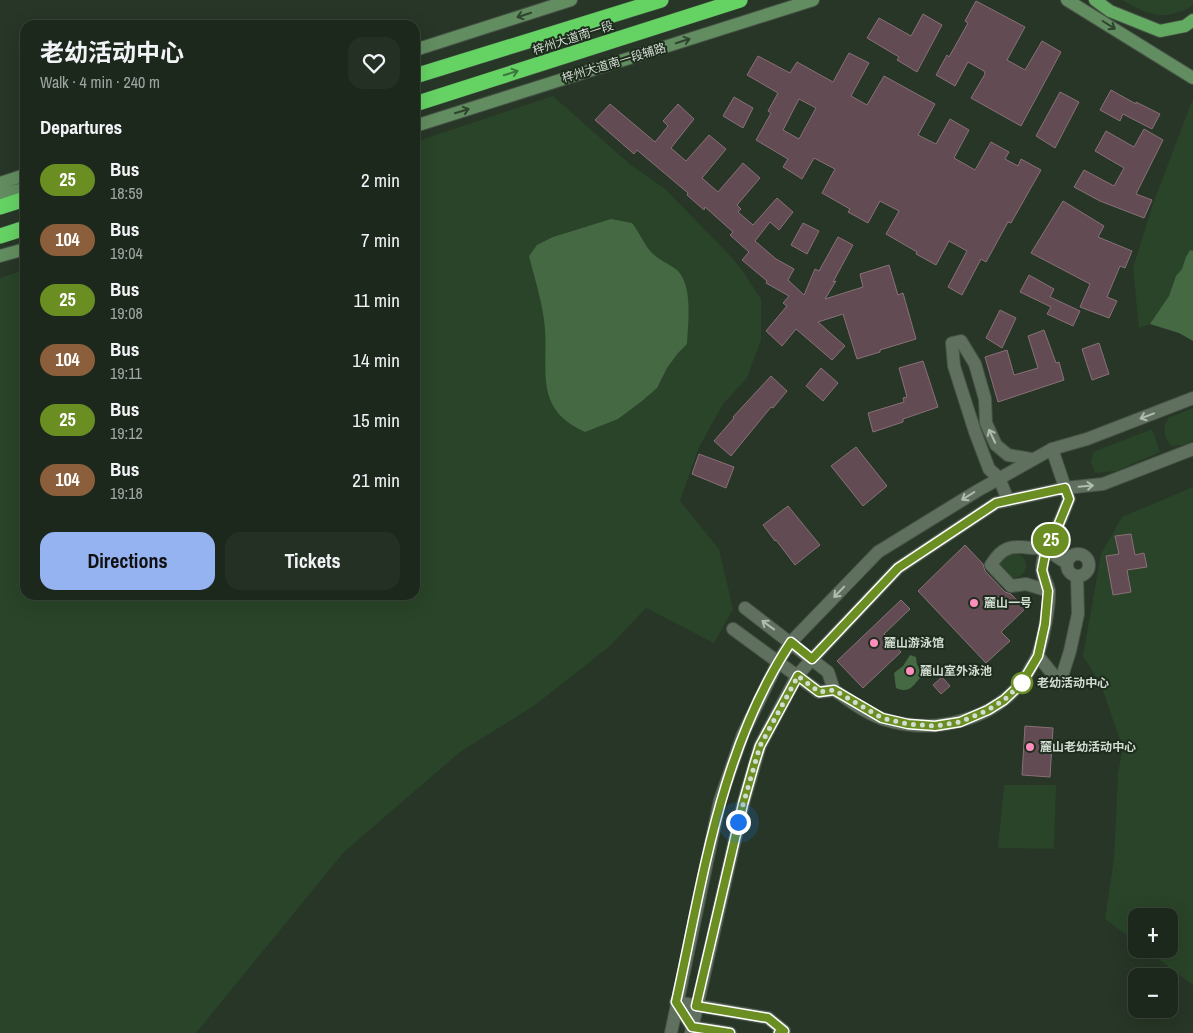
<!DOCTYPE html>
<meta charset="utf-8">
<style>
body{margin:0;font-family:"Archivo Narrow","Noto Sans SC",sans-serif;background:#253025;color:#f1f3f6;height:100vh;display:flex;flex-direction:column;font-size:19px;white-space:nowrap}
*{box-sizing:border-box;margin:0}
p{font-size:16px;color:#a0a6a3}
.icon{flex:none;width:28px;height:28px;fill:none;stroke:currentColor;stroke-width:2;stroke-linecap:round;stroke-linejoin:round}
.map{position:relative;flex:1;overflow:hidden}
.details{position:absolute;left:20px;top:20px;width:400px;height:580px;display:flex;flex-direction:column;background:#1d281c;border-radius:15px;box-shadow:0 5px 20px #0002,0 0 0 1px #3b443b}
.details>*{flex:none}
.badge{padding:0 10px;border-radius:16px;font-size:18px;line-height:32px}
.fabs{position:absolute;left:1128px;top:908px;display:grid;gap:10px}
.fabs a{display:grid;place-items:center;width:50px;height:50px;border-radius:10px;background:#1d281c;box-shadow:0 5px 20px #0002,0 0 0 1px #3b443b;font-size:25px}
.you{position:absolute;width:25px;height:25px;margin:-12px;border:4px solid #fff;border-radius:50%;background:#1a73e8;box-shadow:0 0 0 8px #1a73e833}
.map>.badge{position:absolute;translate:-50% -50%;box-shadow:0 0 0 2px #fff}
h2{padding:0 20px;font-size:19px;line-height:45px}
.round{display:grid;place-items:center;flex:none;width:52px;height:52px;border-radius:15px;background:#253025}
.headline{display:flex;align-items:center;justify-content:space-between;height:85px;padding:0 20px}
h1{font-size:24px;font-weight:700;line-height:38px}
.button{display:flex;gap:10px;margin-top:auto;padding:10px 20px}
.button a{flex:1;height:58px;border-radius:15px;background:#95b2f1;color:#111;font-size:20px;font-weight:700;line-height:58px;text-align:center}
.button a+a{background:#253025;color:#f1f3f6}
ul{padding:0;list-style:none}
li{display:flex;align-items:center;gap:15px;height:60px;padding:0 20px}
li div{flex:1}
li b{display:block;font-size:19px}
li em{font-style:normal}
li .badge{min-width:55px;font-weight:700;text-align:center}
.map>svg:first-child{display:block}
.green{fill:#294428}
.water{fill:#456943}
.building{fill:#624b53;stroke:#897078;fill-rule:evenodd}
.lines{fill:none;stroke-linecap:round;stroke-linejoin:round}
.street-casing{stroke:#465246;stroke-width:14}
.secondary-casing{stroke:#465246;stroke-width:14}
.primary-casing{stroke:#465246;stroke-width:14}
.highway-casing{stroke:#465246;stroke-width:16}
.street{stroke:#60705f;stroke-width:12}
.secondary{stroke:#628d60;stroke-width:12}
.primary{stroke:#63ab62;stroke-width:12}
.highway{stroke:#65d264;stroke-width:15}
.oneway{stroke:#2e442d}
.oneway2{stroke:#3d773c}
.oneway3{stroke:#b0bcb0}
.line-casing{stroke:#fff;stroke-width:11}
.line{stroke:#6b8e23;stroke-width:8}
.walk{stroke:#d2dcd2;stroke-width:5;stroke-dasharray:0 9}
.poi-dot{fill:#fe8ebc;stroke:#1d2c1c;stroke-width:2}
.stop-dot{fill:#fff;stroke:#6b8e23;stroke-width:2.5}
.labels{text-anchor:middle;stroke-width:4;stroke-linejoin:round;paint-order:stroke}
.street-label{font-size:12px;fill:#d2dcd2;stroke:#1d2c1c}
.poi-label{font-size:12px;font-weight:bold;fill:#d2dcd2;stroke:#1d2c1c;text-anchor:start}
.stop-label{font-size:12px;font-weight:bold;fill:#d2dcd2;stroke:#1d2c1c;text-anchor:start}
</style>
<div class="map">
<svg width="1193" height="1033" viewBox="0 0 1193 1033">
<rect width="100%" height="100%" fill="#273626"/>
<g class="green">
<path d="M1122,0H1193V5C1189,9 1184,10 1179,12C1155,20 1143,11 1122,0Z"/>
<polygon points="553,96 632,166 664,188 722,247 740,267 761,299 761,340 747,378 723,404 699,447 680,501 719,549 733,609 714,643 646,608 610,646 535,705 460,752 344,852 196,1033 0,1033 0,278 25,270 25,595 415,595 415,142"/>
<polygon points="1192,101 1193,102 1193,341 1179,333 1150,324 1139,328 1133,268 1153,204"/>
<path d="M1193,408V441L1183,445L1171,446C1164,436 1162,430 1168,418Z"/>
<polygon points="1152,429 1160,452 1116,471 1095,473 1091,463 1093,452"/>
<polygon points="1193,487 1193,985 1145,949 1169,949 1169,916 1136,916 1136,942 1105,919 1114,858 1118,773 1123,749 1101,685 1083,656 1101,554 1122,517"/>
<path d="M1016,552C1034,561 1027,582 1005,578L998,562L1000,558Z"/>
<polygon points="1004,785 1056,785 1054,849 998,848"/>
</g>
<g class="water">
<path d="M611,219L632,223C639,232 645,246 652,253C659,260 670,264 678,271C693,287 688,323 687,344L678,353L667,368L657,388L642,401L618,419L585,432C534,409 548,373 545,329C543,304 535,280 529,256L537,245L553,237Z"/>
<polygon points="1190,250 1193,251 1193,341 1179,333 1150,324 1169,296 1176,276 1182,269 1186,257"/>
<path d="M910,655L916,657L917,665L923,669L925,674C913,682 913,695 896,688L894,673L903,666Z"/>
</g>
<g class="building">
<polygon points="976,1 1025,27 1007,60 1025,70 1042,41 1061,52 1021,126 971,98 985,74 984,71 968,62 955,86 936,75 947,55 949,57 968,23 965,21"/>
<polygon points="923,14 942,25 917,72 897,60 899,57 867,38 879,18 911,36"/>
<path d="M849,53L869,63L851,96L867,105L884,76L935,104L918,135L936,144L950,119L969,130L954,158L975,170L991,142L1009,152L1005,159L1018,166L1021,159L1041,170L1011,223L1008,222L986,262L981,259L962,295L948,287L967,251L949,241L936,265L916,254L917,252L886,234L899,211L880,201L868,223L848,212L850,209L822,193L835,169L814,158L802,179L783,167L788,159L756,140L771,113L768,111L778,93L747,75L758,56L790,73L797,62L833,82ZM799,99L816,108L799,139L783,130Z"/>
<polygon points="1111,90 1136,104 1136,102 1160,114 1152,129 1123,114 1120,121 1100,110"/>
<polygon points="1060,92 1079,102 1055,148 1036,136"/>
<polygon points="734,97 753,108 743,128 723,116"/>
<polygon points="610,104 655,142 668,126 663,121 678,104 694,119 671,148 686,161 709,135 726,149 702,178 718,192 743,163 760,178 737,205 741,209 738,212 753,225 777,198 793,212 779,230 770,222 755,241 776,259 794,269 788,280 804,295 815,269 819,271 838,237 853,245 833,282 836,281 825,299 863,287 860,274 889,265 898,295 903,293 916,339 880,350 880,352 857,359 843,314 818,322 845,346 832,360 796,329 782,346 766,331 787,306 783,303 789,296 766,283 767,281 742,260 749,252 730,235 733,232 705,207 704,210 687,195 688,193 637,150 634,154 595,120"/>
<polygon points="1144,129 1163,140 1136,194 1152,200 1144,218 1100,201 1074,187 1084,170 1114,186 1124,168 1095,151 1106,131 1134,147"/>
<polygon points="1063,201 1104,226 1098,237 1132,251 1125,268 1120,266 1107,297 1117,301 1109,318 1080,307 1090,284 1031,253"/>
<polygon points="803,223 819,231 807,254 791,245"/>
<polygon points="1029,275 1054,289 1050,297 1080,311 1073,326 1047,314 1051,307 1020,292"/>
<polygon points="1000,310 1016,318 1002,348 986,338"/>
<polygon points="1044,330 1056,363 1059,362 1064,380 998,402 985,357 1007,350 1014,375 1038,368 1028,336"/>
<polygon points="1099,343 1109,374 1092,380 1082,349"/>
<polygon points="923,361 938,407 903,419 903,422 873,432 868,413 904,402 903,398 907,397 899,368"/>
<polygon points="821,368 838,383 823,401 806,386"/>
<polygon points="771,376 787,391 773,408 771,407 731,456 714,441 734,418 733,417"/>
<polygon points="856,447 887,486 863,506 831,466"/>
<polygon points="699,454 734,467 726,488 692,474"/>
<polygon points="788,506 820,545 795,565 776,540 775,541 763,525"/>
<polygon points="1131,534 1135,555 1144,553 1147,567 1127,570 1131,592 1113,595 1106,556 1119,554 1115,536"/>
<polygon points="965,545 983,564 985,571 1005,592 1011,594 1025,609 1001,632 1010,641 986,663 918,591"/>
<polygon points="901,600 910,609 884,634 901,652 863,688 837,661"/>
<polygon points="942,677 950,686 941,694 933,685"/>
<polygon points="1025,726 1053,728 1050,777 1022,775"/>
</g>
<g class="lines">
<g class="street-casing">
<g id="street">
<polyline points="1008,500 999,478 989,469 975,432 954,366 952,343 961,341 975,364 985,399 986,423 996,445 1008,455 1031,459"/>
<circle cx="1078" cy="565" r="11"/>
<path d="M1049,591L1026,584L1011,586L991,565C1002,547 1011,545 1031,548C1036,548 1042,548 1047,550C1054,554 1059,559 1067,563"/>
<polyline points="733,629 819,692 834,690 828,672 745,608"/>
<polyline points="1038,656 1060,683"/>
<polyline points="1060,683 1070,651 1078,614 1077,576"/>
<path d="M834,690C849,700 865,713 883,719C935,736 1000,720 1029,671C1032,665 1036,660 1038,654C1043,640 1050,605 1049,591C1048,583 1042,577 1042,569C1042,554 1051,541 1057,527C1062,518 1065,508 1069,499L1052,449"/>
<polyline points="671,1033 720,800 743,734 778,662 791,642 878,552 977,491 1052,449 1087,439 1193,398"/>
<polyline points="691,1033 743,804 760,746 797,676 812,659 898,568 996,503 1065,488 1103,484 1193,449"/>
<polyline points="730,1033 692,1027 676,1002 768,1018 784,1031 779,1033"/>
</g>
</g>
<g class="secondary-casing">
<g id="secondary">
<polyline points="1067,0 1193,78"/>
<polyline points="415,50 571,0"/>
<polyline points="415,126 813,0"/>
<polyline points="0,183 25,175"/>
<polyline points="0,194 25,189"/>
<polyline points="0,256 25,249"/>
</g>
</g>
<g class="primary-casing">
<polyline id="primary" points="1095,0 1110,11 1160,31 1185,26 1193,20"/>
</g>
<g class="highway-casing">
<g id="highway">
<polyline points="415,76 661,0"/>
<polyline points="415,104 740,0"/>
<polyline points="0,207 25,199"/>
<polyline points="0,236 25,228"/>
</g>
</g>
<use href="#street" class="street"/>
<use href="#secondary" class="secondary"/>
<use href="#primary" class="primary"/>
<use href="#highway" class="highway"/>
</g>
<defs><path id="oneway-shaft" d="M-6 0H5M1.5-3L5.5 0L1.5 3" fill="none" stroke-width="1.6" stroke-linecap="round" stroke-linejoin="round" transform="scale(1.25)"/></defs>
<g class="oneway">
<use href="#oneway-shaft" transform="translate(524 15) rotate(162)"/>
<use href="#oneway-shaft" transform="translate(1109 25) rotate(32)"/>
<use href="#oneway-shaft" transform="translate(683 41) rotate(-18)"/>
<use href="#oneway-shaft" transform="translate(462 111) rotate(-17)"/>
</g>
<use class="oneway2" href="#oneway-shaft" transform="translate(511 73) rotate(-18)"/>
<g class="oneway3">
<use href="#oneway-shaft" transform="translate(1147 416) rotate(159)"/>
<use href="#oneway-shaft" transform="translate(992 436) rotate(-115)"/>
<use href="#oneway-shaft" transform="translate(1086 486) rotate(-5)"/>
<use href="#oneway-shaft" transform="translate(968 496) rotate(148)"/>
<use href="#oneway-shaft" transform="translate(839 592) rotate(134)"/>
<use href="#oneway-shaft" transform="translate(768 625) rotate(-144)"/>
</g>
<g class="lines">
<g class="line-casing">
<path id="line" d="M730,1033L692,1027L676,1002C703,880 720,749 791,642L812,659L898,568L996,503L1065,488L1069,499L1058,526L1046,550L1042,570L1048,591L1045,624L1038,656L1022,683L1004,700L988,710L960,722L935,726L908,724L882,718L834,690L819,692L798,676L760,746L754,765L743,804L696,1006L768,1018L784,1031L779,1033"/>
</g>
<use href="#line" class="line"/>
<polyline class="walk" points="738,822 760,746 798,676 819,692 834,690 882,718 908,724 935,726 960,722 988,710 1004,700 1022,683"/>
</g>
<g class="poi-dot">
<circle cx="974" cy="603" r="5"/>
<circle cx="874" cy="643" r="5"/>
<circle cx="910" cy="671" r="5"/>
<circle cx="1030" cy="747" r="5"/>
</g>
<circle class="stop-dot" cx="1022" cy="683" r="10"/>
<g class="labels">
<g class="street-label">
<text transform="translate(573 38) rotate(-18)" y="4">梓州大道南一段</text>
<text transform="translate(614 63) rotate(-17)" y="4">梓州大道南一段辅路</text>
</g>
<g class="poi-label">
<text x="984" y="607">麓山一号</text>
<text x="884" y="647">麓山游泳馆</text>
<text x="920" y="675">麓山室外泳池</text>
<text x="1040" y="751">麓山老幼活动中心</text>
</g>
<g class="stop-label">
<text x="1037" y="687">老幼活动中心</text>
</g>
</g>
</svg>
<div class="fabs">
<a>+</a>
<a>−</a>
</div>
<div class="you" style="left:738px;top:822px"></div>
<b class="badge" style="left:1051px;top:540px;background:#6b8e23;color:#fff">25</b>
<section class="details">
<div class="headline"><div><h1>老幼活动中心</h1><p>Walk · 4 min · 240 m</p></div><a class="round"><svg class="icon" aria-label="heart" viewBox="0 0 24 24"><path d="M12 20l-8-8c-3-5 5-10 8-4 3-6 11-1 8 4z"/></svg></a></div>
<h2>Departures</h2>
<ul>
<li><span class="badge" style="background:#6b8e23;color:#fff">25</span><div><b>Bus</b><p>18:59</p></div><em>2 min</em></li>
<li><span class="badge" style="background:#8b5e3c;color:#fff">104</span><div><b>Bus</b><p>19:04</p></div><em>7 min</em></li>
<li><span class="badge" style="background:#6b8e23;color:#fff">25</span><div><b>Bus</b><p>19:08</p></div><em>11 min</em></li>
<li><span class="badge" style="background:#8b5e3c;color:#fff">104</span><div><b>Bus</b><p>19:11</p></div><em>14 min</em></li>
<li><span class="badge" style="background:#6b8e23;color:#fff">25</span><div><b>Bus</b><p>19:12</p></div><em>15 min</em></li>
<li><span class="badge" style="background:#8b5e3c;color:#fff">104</span><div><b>Bus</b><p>19:18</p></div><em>21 min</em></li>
</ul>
<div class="button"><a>Directions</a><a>Tickets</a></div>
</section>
</div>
